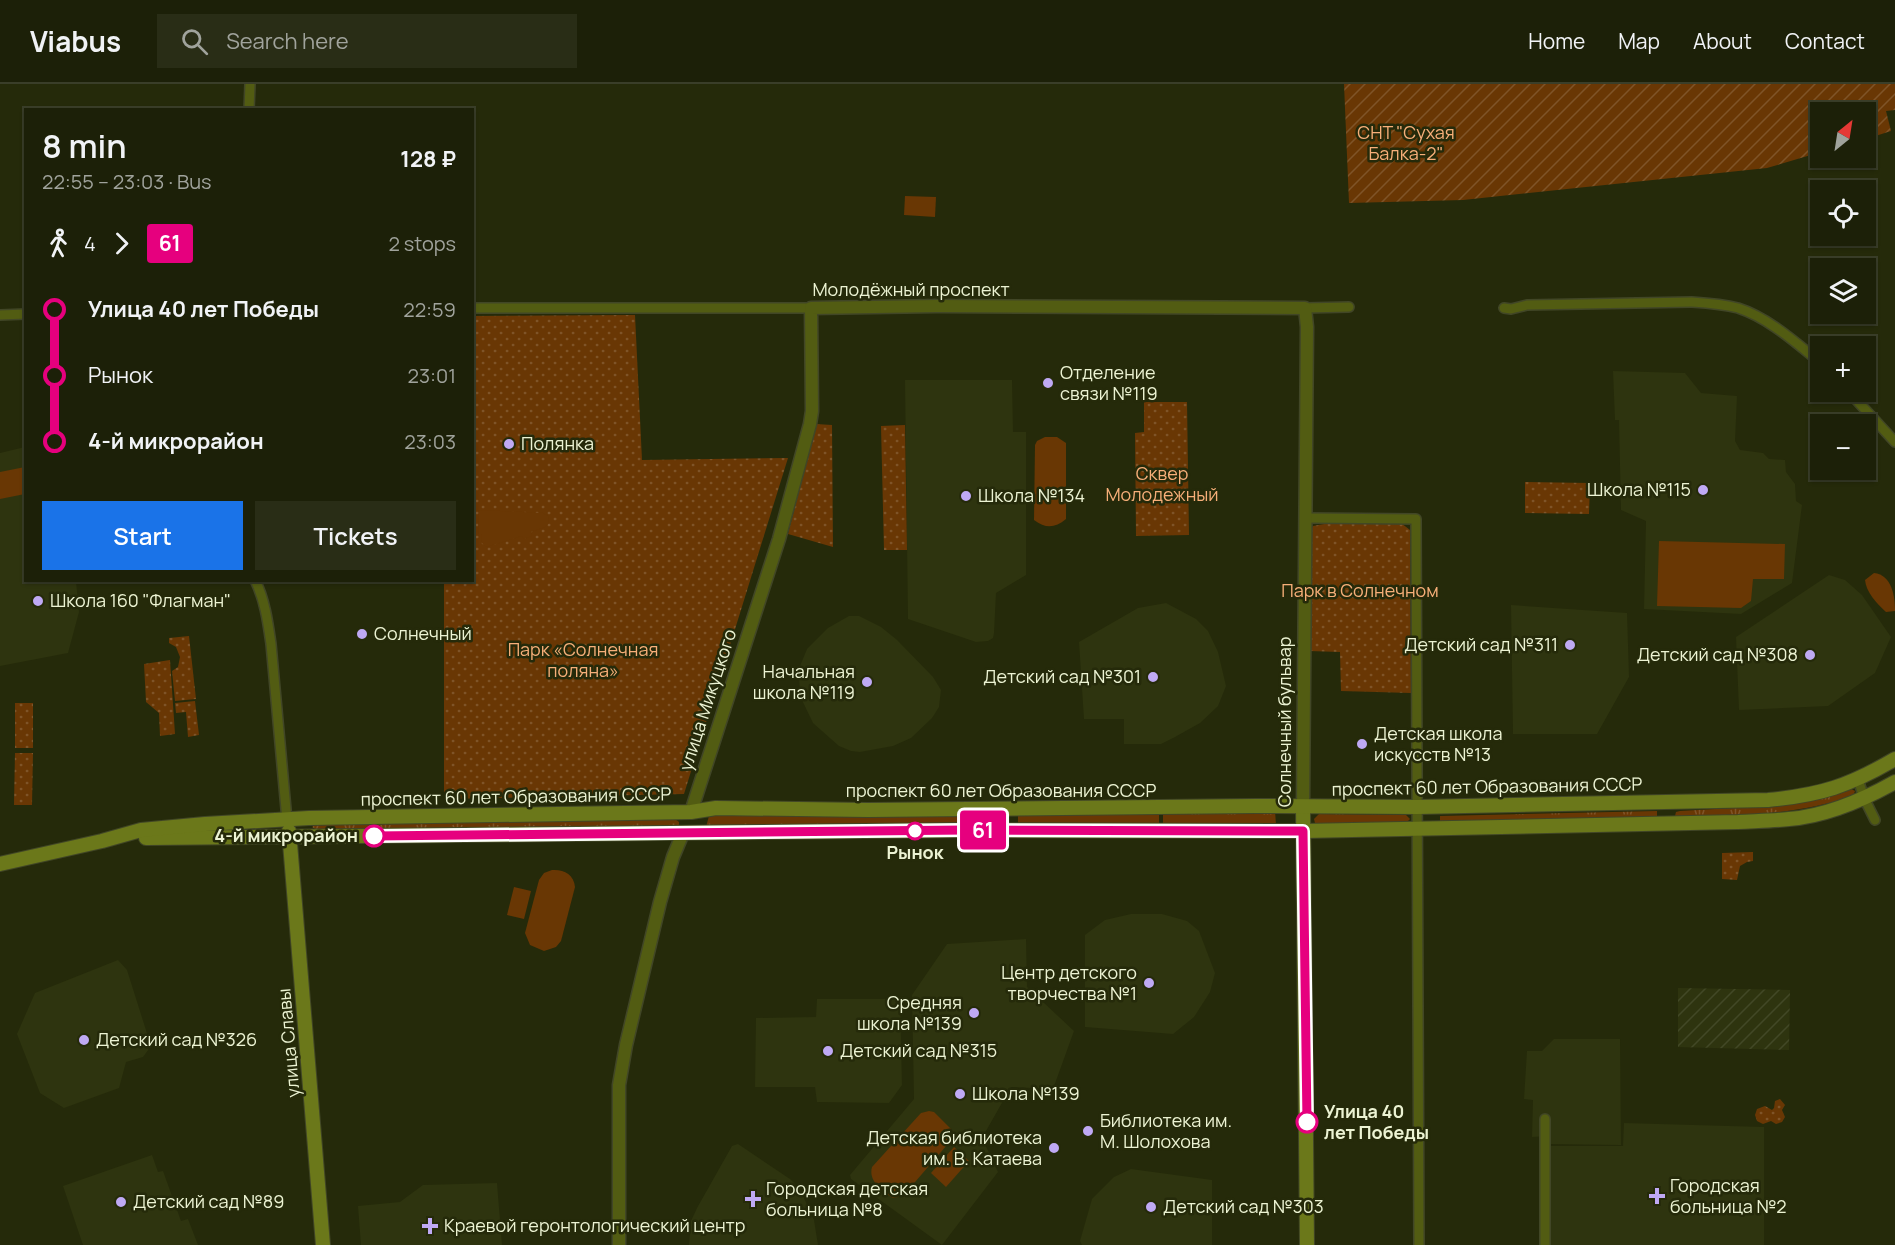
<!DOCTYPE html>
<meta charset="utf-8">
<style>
body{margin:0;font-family:Manrope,sans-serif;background:#292d16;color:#f1f3f6;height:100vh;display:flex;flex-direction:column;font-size:22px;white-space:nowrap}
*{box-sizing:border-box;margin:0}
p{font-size:20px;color:#a0a39c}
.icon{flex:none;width:33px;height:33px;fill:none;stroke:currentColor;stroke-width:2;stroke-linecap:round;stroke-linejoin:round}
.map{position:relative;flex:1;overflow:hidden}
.panel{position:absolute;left:24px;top:24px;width:450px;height:474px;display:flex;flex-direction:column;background:#1c2008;border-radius:0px;box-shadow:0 2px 4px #0004,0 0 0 2px #3a3e29}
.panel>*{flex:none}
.badge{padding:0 12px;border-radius:4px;font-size:21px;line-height:39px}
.needle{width:39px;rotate:30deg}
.fabs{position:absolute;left:1810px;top:18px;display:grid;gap:12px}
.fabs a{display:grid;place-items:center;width:66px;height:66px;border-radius:0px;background:#1c2008;box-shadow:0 2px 4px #0004,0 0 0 2px #3a3e29;font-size:30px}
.map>.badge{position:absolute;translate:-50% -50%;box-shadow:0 0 0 3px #fff}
.legs{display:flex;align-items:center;gap:9px;height:66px;padding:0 18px;font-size:20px}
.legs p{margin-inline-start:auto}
.overview{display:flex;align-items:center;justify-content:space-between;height:102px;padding:0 18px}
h1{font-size:33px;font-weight:600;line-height:45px}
.button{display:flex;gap:12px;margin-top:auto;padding:12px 18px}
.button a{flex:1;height:69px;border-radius:0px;background:#1a73e8;color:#fff;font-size:24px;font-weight:600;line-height:69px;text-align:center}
.button a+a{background:#292d16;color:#f1f3f6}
ul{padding:0 18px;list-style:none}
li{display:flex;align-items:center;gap:21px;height:66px;font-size:22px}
li i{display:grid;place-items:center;width:9px;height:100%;margin:0 8px;background:currentColor}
li i::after{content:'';width:15px;height:15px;margin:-8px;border:4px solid;border-radius:50%;background:#1c2008}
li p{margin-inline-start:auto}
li:first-child i{background:linear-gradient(#0000 50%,currentColor 0)}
li:last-child i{background:linear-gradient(currentColor 50%,#0000 0)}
header{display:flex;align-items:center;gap:36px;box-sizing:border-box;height:84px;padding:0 30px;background:#1c2008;border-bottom:2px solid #3a3e29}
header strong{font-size:28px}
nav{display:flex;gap:33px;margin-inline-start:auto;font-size:21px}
.search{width:420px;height:54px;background:#292d16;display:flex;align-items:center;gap:15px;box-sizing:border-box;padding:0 21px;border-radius:0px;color:#a0a39c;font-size:22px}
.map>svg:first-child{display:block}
.built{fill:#2e340f}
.industrial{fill:url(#industrial-furrows)}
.grass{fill:url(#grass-tufts)}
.park{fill:url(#park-dots)}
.garden{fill:url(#garden-furrows)}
.pitch{fill:#693704}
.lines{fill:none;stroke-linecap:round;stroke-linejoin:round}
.minor-casing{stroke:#414626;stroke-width:12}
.tertiary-casing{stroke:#414626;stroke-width:15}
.secondary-casing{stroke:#414626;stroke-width:16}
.minor{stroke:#525c12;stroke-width:9}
.tertiary{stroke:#525c12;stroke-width:12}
.secondary{stroke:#6b781a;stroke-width:14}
.line-1-casing{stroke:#fff;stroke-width:14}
.line-1{stroke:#e6007e;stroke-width:9}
.poi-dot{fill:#bfa9f4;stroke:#252a0a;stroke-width:2}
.stop-1-dot{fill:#fff;stroke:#e6007e;stroke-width:3}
.labels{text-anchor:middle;stroke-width:5;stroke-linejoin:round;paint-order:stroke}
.park-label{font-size:18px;fill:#f7af79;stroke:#252a0a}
.street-label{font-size:18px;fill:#ecf3d3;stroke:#252a0a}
.poi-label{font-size:18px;fill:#ecf3d3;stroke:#252a0a;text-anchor:start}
.stop-label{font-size:18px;font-weight:bold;fill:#ecf3d3;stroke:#252a0a;text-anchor:end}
</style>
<header>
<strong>Viabus</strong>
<div class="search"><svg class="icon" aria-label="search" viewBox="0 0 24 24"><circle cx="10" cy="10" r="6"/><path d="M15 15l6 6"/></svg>Search here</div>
<nav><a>Home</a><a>Map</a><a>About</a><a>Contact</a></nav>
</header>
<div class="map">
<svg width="1895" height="1161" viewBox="0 0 1895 1161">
<defs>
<pattern id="industrial-furrows" width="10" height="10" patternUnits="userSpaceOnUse" patternTransform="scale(1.5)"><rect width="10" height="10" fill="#2e340f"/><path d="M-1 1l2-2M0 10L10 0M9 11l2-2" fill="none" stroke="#424826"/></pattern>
<pattern id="grass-tufts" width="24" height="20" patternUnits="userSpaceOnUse" patternTransform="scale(1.5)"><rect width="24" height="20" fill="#693704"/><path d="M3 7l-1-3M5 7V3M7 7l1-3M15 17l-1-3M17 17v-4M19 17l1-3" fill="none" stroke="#7f5428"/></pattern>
<pattern id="park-dots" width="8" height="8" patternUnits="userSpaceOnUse" patternTransform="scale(1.5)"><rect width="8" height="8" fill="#693704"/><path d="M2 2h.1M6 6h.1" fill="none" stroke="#7f5428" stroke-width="1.8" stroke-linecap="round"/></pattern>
<pattern id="garden-furrows" width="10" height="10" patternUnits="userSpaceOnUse" patternTransform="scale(1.5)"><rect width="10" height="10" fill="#693704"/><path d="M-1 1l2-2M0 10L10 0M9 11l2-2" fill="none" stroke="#7f5428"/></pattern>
</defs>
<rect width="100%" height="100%" fill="#252a0a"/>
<g class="built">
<polygon points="1613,287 1685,289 1701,309 1737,312 1735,357 1740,366 1763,369 1769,375 1785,376 1786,388 1795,400 1796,417 1802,421 1792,499 1741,530 1644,525 1646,437 1621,426 1619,336 1615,336"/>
<polygon points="905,296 1012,296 1013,348 1026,348 1026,491 996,509 994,549 993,554 988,557 976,558 908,535"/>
<polygon points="25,363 26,496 76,497 79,528 68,569 0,582 0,369"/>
<polygon points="1829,491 1845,496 1862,511 1891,553 1875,589 1828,622 1739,626 1736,553"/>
<polygon points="1166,519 1196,535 1208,547 1218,568 1226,602 1218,622 1200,639 1175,653 1161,660 1124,660 1124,635 1084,635 1079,558 1138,524"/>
<polygon points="1511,521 1627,529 1629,593 1597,650 1513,650"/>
<polygon points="849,532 859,532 881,543 897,556 933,593 941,606 939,623 932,634 911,654 893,662 860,668 851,667 839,662 813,639 801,614 798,587 807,565 828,544"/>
<polygon points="1131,830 1162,830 1187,837 1199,847 1215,889 1210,908 1194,933 1173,950 1085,943 1085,851 1105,836"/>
<polygon points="1026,855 1027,903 1074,947 1053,1005 1011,1003 982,1054 998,1088 942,1161 851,1095 850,1091 914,1015 912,911 947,860"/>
<polygon points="118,876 127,886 151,962 143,973 126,978 119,1004 64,1024 40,1009 17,950 35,909"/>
<polygon points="817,915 900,915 902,1001 889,1019 817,1018 815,1003 755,1003 756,934 816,933"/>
<polygon points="1554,955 1620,955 1621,1061 1549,1060 1549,1052 1532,1053 1533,1016 1524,1015 1527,967 1542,967"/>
<polygon points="1624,1039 1764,1043 1764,1161 1549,1161 1550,1062 1623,1062"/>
<polygon points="738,1060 790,1095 800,1105 814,1136 818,1161 689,1161 691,1137 697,1124 732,1062"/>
<polygon points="152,1071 158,1088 163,1087 181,1137 188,1135 198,1161 83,1161 63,1102"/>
<polygon points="1131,1085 1212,1096 1212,1161 1082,1161 1080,1157 1092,1115 1114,1093"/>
<polygon points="497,1099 502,1161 361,1161 358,1122 400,1118 423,1101"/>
</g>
<polygon class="industrial" points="1678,904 1790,906 1789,966 1678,963"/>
<g class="grass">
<path d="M1851,705L1855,707L1853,712C1807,727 1765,731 1716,732C1703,733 1687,735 1675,732L1676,728L1680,727L1786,721L1820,714Z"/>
<polygon points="1275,727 1276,741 1163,741 1163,729"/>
<polygon points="1657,727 1657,733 1440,737 1440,732"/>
<polygon points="1159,729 1159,741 1018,740 1018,731"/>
<polygon points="1319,730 1406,731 1410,735 1406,739 1319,740 1315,739 1314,735"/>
<polygon points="713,731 954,731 959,732 961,736 960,739 957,740 706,743 709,732"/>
<polygon points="675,735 679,738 679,741 676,743 317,746 312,743 315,741"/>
</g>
<g class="park">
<polygon points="635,231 642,376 788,374 684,710 444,715 444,497 472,496 473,232"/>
<polygon points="1144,318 1187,318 1189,451 1136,452 1135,349 1144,348"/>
<polygon points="816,340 832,341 833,463 788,450"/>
<polygon points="905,341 907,466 884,466 881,342"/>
<polygon points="1525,398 1590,399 1589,430 1525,429"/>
<polygon points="1330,439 1401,439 1410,446 1411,609 1341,607 1340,568 1309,567 1309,448 1313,442"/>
<polygon points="189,552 196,615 175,617 172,587 178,583 180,573 176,563 169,559 169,554"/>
<polygon points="170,576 175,650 160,652 159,629 146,618 144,580"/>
<polygon points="195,617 199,651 188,653 186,628 176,629 175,619"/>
<rect x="15" y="619" width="18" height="45"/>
<polygon points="15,669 33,669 32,721 14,721"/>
<polygon points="1753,768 1753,777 1747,778 1740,782 1737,796 1722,795 1722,769"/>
<polygon points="1780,1015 1785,1021 1782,1026 1785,1033 1782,1038 1776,1040 1771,1037 1763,1040 1757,1037 1755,1031 1757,1025 1765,1022 1772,1026 1774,1024 1775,1017"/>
</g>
<polygon class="garden" points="1344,0 1895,0 1895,26 1886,27 1891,47 1866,55 1866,28 1821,28 1821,68 1767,84 1463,116 1349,119"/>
<g class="pitch">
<polygon points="905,112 936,113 935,133 904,131"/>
<path d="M1045,353H1057L1066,359V435C1055,444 1046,445 1034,436L1035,361L1037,357Z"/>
<polygon points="25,383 25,410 0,415 0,388"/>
<polygon points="479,426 543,429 548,432 549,439 545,443 531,448 532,452 524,455 522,452 486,463 481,458 482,450 478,450"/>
<polygon points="1659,457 1785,460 1784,495 1753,495 1751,517 1741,524 1657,522"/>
<path d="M1874,489C1892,491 1895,512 1895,527L1886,528C1877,520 1866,508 1865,496Z"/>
<path d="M552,786C563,785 574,790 575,803L561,857L556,863L544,867L530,861L525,849L539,796L544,789Z"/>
<polygon points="514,803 531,807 524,835 507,831"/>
<path d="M929,1027L934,1028L952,1046L953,1054L903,1112L893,1114C882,1107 868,1097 872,1083L921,1029Z"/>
<polygon points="954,1063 969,1077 946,1103 931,1089"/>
</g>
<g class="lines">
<g class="minor-casing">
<g id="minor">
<polyline points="249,26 250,0"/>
<polyline points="472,224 811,224"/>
<polyline points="1305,224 1349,223"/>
<path d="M1504,224L1511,225L1527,221L1691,218C1706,219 1722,220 1738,224C1769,234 1796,259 1821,279"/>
<polyline points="0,231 26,230"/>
<polyline points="1849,308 1895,358"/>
<polyline points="1306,434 1416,435 1419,1161"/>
<path d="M255,496C265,516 268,539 271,560L287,736"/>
<polyline points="1858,695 1864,714 1875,736"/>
<polyline points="1545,1035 1545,1161"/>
</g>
</g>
<g class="tertiary-casing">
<g id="tertiary">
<polyline points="691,728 779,455 810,340 812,327 811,224 937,222 1305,224 1307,243 1303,723"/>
<polyline points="619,1161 619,1001 626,961 660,818 673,773 683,749"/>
</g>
</g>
<g class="secondary-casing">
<g id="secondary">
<polyline points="1303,723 1307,1161"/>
<polyline points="289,747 323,1161"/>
<path d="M146,754L967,746L1303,747L1738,738C1755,737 1772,737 1789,735C1826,732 1863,716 1895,698"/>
<path d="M0,780L102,757L141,746L205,740L309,734L691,728L716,724L868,726L1254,722L1417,723L1768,716C1821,711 1849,702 1895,675"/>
</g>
</g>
<use href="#minor" class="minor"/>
<use href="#tertiary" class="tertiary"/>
<use href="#secondary" class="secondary"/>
</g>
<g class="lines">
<g class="line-1-casing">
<polyline id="line-1" points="374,752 967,746 1303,747 1307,1038"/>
</g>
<use href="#line-1" class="line-1"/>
</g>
<g class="poi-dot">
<circle cx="1048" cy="299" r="6"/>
<circle cx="509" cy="360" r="6"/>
<circle cx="1703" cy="406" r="6"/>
<circle cx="966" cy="412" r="6"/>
<circle cx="38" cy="517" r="6"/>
<circle cx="362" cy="550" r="6"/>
<circle cx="1570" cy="561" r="6"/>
<circle cx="1810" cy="571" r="6"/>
<circle cx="1153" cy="593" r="6"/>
<circle cx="867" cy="598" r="6"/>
<circle cx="1362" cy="660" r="6"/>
<circle cx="1149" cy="899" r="6"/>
<circle cx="974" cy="929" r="6"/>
<circle cx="84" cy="956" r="6"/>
<circle cx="828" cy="967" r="6"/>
<circle cx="960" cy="1010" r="6"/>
<circle cx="1088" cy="1047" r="6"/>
<circle cx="1054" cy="1064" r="6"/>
<path d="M1654 1103h6v6h6v6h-6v6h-6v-6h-6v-6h6z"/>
<path d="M750 1106h6v6h6v6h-6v6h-6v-6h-6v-6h6z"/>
<circle cx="121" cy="1118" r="6"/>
<circle cx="1151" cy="1123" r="6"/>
<path d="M427 1133h6v6h6v6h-6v6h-6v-6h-6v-6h6z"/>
</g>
<g class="stop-1-dot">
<circle cx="915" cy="747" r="8"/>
<circle cx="374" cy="752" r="10"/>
<circle cx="1307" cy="1038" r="10"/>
</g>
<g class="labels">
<g class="park-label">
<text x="1406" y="55">СНТ "Сухая<tspan x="1406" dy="21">Балка-2"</tspan></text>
<text x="1162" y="396">Сквер<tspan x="1162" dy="21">Молодежный</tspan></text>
<text x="1360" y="513">Парк в Солнечном</text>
<text x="583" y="572">Парк «Солнечная<tspan x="583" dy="21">поляна»</tspan></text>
</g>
<g class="street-label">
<text x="911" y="212">Молодёжный проспект</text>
<text transform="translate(708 616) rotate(-72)" y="6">улица Микуцкого</text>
<text transform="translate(1285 638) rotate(-90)" y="6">Солнечный бульвар</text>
<text transform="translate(1487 703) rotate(-1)" y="6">проспект 60 лет Образования СССР</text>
<text x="1001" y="713">проспект 60 лет Образования СССР</text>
<text transform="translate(516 713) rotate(-1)" y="6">проспект 60 лет Образования СССР</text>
<text transform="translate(289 959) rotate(-95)" y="6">улица Славы</text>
</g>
<g class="poi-label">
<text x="1060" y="295">Отделение<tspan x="1060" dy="21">связи №119</tspan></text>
<text x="521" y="366">Полянка</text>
<text x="1691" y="412" text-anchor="end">Школа №115</text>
<text x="978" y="418">Школа №134</text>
<text x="50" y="523">Школа 160 "Флагман"</text>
<text x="374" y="556">Солнечный</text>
<text x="1558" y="567" text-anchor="end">Детский сад №311</text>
<text x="1798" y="577" text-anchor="end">Детский сад №308</text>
<text x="855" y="594" text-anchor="end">Начальная<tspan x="855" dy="21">школа №119</tspan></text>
<text x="1141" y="599" text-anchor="end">Детский сад №301</text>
<text x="1374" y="656">Детская школа<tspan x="1374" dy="21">искусств №13</tspan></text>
<text x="1137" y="895" text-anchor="end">Центр детского<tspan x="1137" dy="21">творчества №1</tspan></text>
<text x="962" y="925" text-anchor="end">Средняя<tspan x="962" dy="21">школа №139</tspan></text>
<text x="96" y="962">Детский сад №326</text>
<text x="840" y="973">Детский сад №315</text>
<text x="972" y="1016">Школа №139</text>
<text x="1100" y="1043">Библиотека им.<tspan x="1100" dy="21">М. Шолохова</tspan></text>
<text x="1042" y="1060" text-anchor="end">Детская библиотека<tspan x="1042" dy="21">им. В. Катаева</tspan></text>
<text x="1670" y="1108">Городская<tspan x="1670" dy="21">больница №2</tspan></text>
<text x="766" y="1111">Городская детская<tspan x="766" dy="21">больница №8</tspan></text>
<text x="133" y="1124">Детский сад №89</text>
<text x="1163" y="1129">Детский сад №303</text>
<text x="444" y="1148">Краевой геронтологический центр</text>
</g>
<g class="stop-label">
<text x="358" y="758">4-й микрорайон</text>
<text x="915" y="775" text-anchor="middle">Рынок</text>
<text x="1324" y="1034" text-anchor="start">Улица 40<tspan x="1324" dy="21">лет Победы</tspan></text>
</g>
</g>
</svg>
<div class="fabs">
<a><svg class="needle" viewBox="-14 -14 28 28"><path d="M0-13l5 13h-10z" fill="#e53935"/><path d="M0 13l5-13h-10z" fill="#a0a39c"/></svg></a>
<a><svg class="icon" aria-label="locate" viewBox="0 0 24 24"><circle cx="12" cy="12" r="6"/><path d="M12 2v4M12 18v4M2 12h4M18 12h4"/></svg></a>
<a><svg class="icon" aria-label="layers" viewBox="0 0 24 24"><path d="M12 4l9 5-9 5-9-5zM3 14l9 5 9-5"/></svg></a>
<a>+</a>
<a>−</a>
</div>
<b class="badge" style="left:983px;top:746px;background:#e6007e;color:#fff">61</b>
<section class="panel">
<div class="overview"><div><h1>8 min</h1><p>22:55 – 23:03 · Bus</p></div><b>128 ₽</b></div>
<div class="legs"><svg class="icon" aria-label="walk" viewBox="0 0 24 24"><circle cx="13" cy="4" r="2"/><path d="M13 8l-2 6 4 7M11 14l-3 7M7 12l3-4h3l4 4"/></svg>4<svg class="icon" aria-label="forward" viewBox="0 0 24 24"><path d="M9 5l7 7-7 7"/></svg><b class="badge" style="background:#e6007e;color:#fff">61</b><p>2 stops</p></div>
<ul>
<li><i style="color:#e6007e"></i><b>Улица 40 лет Победы</b><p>22:59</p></li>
<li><i style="color:#e6007e"></i><span>Рынок</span><p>23:01</p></li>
<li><i style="color:#e6007e"></i><b>4-й микрорайон</b><p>23:03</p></li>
</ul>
<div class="button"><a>Start</a><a>Tickets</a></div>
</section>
</div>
